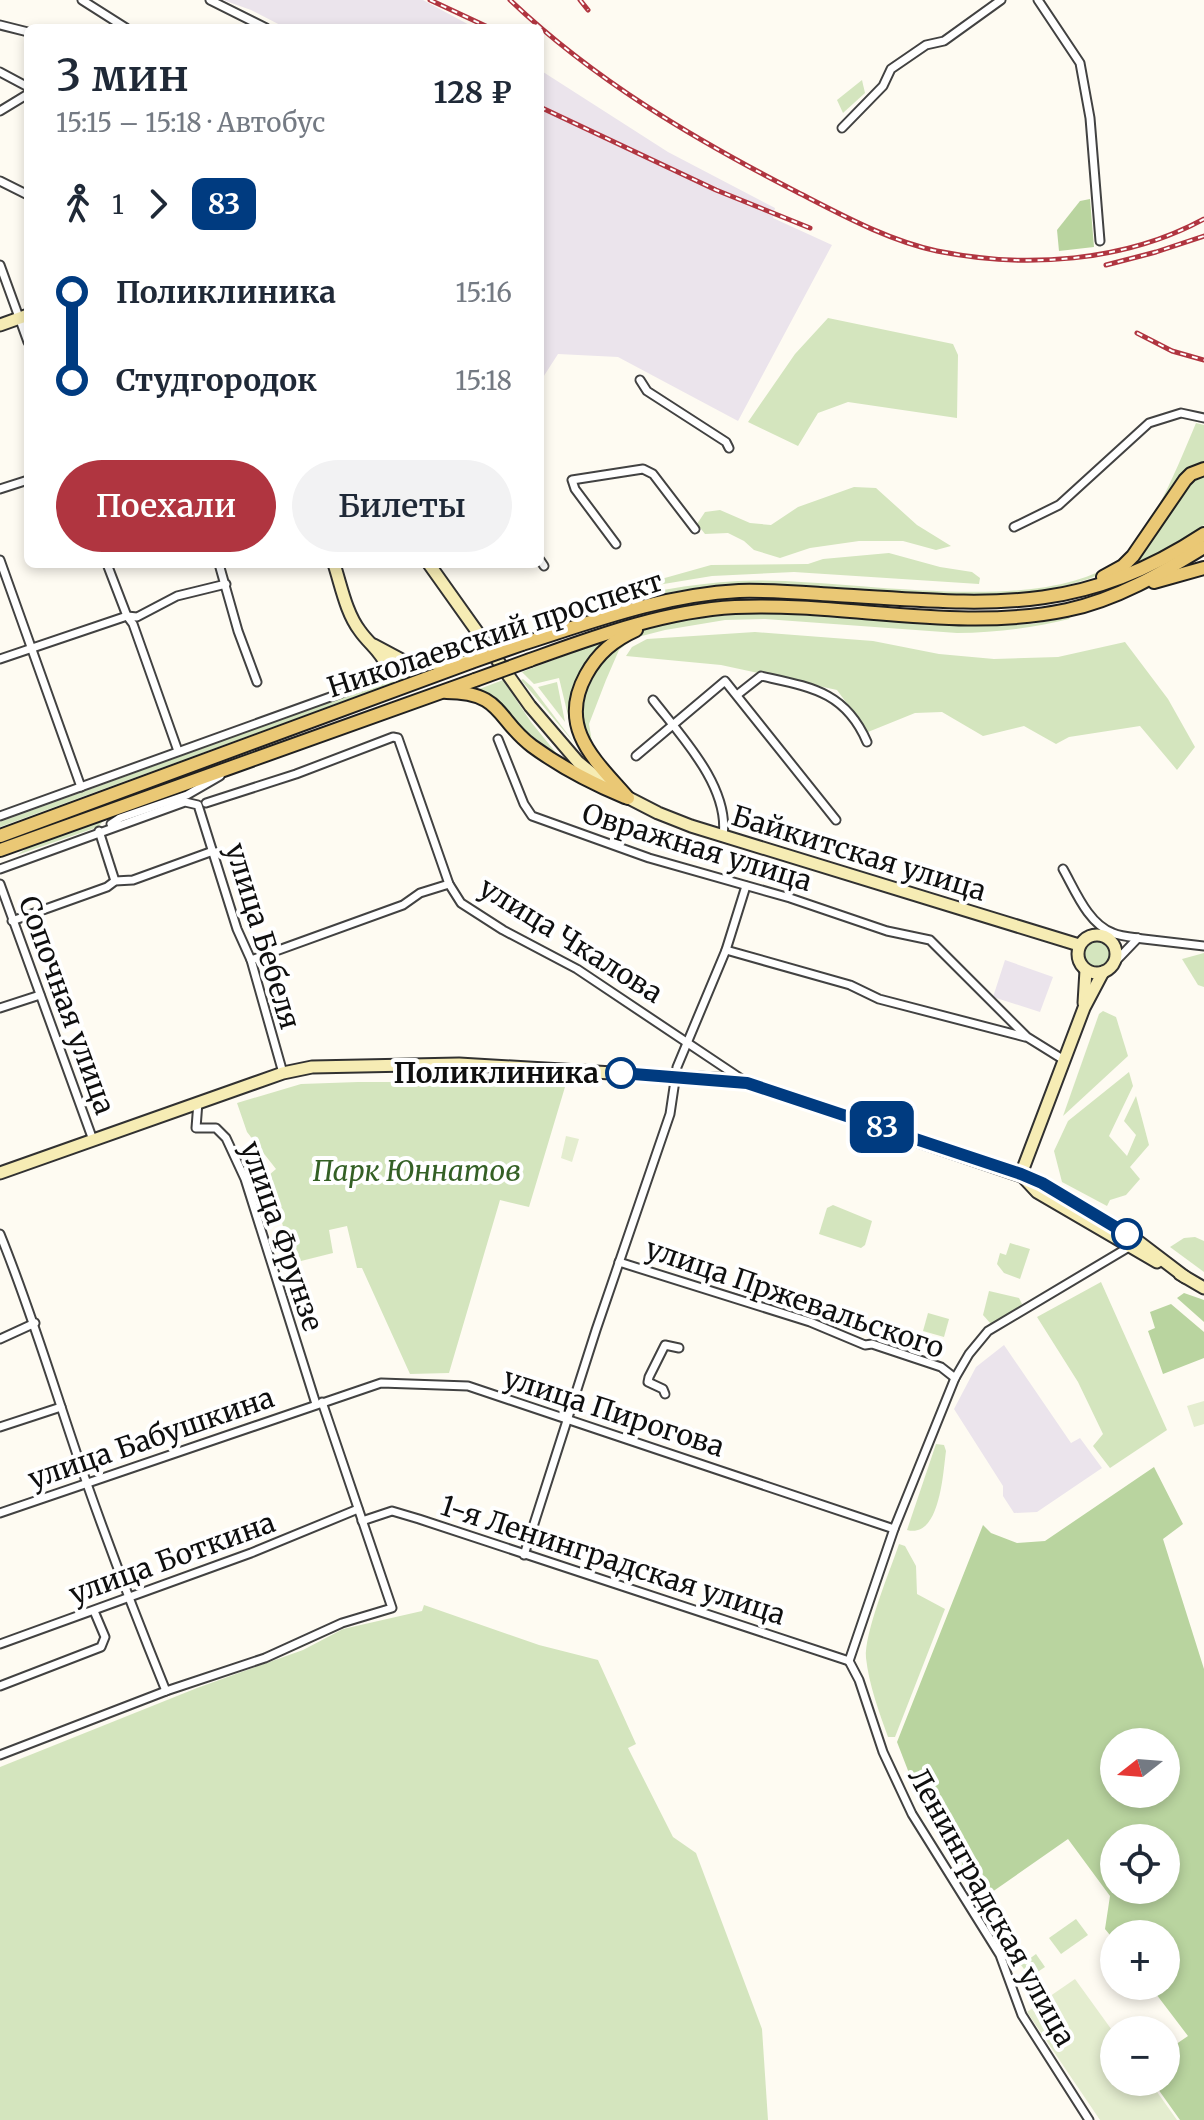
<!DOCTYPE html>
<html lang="ru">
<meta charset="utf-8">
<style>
body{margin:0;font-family:Merriweather,serif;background:#f2f2f3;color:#1f2937;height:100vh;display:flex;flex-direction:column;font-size:30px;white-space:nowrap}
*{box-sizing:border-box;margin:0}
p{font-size:26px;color:#747a83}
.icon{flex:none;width:44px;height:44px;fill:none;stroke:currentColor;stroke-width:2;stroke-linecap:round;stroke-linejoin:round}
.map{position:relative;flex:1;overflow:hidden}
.side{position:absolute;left:24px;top:24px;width:520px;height:544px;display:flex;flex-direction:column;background:#fff;border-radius:12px;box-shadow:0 4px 12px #0003}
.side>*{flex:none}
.badge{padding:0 16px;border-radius:12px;font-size:28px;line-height:52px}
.needle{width:52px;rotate:253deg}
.controls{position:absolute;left:1100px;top:1728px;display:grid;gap:16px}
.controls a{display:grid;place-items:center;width:80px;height:80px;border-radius:50%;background:#fff;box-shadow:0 4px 12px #0003;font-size:40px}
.map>.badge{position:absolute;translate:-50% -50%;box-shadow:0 0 0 4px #fff}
.legs{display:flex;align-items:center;gap:12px;height:88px;padding:0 32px;font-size:26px}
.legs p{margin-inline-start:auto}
.summary{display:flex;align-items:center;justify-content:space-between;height:136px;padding:0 32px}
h1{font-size:44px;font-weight:600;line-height:60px}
.cta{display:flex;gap:16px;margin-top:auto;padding:16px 32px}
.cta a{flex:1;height:92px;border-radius:48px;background:#b03540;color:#fff;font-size:32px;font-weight:600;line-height:92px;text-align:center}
.cta a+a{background:#f2f2f3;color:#1f2937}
ul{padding:0 32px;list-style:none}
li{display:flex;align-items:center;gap:28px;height:88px;font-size:30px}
li i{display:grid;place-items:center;width:12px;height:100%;margin:0 10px;background:currentColor}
li i::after{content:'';width:20px;height:20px;margin:-10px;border:6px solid;border-radius:50%;background:#fff}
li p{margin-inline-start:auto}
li:first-child i{background:linear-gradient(#0000 50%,currentColor 0)}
li:last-child i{background:linear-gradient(currentColor 50%,#0000 0)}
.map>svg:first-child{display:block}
.industrial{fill:#ebe4ec}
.green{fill:#d4e5be}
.forest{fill:#b9d49f;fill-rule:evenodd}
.pitch{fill:#e4edcf}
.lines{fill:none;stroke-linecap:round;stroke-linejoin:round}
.street-casing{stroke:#424242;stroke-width:11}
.secondary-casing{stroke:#313131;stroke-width:15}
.primary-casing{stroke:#202020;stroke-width:16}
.street{stroke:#fff;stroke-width:7}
.secondary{stroke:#f6ecb4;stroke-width:11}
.primary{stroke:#eac875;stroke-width:12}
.rail-casing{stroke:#b03540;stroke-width:5}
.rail{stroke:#fff;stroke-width:2;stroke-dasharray:6;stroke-linecap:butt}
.primary-bridge-casing{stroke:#202020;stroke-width:16;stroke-linecap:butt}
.primary-bridge{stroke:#eac875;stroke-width:12}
.line-1-casing{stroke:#fff;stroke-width:18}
.line-1{stroke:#003b80;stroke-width:12}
.stop-1-dot{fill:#fff;stroke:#003b80;stroke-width:4}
.labels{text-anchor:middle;stroke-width:8;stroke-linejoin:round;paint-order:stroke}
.street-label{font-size:28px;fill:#0f0f0f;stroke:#fff}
.stop-label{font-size:28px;font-weight:bold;fill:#0f0f0f;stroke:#fff;text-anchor:end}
.park-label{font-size:28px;font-style:italic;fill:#346025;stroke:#fff}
</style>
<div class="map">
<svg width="1204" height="2120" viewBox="0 0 1204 2120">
<rect width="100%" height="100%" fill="#fefbf2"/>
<g class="industrial">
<polygon points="223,0 423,0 475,28 286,28 251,10"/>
<polygon points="540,70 668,152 775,208 773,218 832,245 738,421 618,357 558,354 540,382"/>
<polygon points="1005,960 1053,977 1040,1012 993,997"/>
<polygon points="1004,1345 1071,1443 1080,1438 1102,1468 1037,1512 1014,1513 1003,1496 1003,1486 954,1409 976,1367"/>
</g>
<g class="green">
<polygon points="862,80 865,93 843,113 837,100"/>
<polygon points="828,318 953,344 958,355 957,418 848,402 818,413 798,446 748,422 795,354"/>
<path d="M1196,423L1204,425V462C1169,472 1157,518 1137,544C1124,561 1103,575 1082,581C969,615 849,580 733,585C688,587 644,596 602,610C580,617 561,625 539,629C558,622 576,613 595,607C642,592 690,584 738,581C838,575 1041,621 1119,559C1153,531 1179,463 1196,423Z"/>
<polygon points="1204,476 1204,525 1171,547 1128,569 1144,551 1190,483"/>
<polygon points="854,487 876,488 917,525 951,546 936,550 903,541 859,541 810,548 780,558 754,550 744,541 728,533 705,534 697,524 705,512 720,510 750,523 771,525 798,507"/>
<polygon points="889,553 940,567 972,572 980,578 979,584 794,572 712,576 615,592 711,565 808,564 823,559"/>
<path d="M764,613L974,626L1032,624L1070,617L1069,619C1033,628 995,633 957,633L765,619L725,620L665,630L634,638L619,650L606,680L589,724L592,742L588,744C579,724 578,704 587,685C593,671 605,647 619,640C658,619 720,616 764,613Z"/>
<polygon points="755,632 873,641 939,654 994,659 1058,657 1125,642 1168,699 1195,747 1177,770 1140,726 1069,737 1056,744 1024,726 983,736 942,712 915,713 868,732 837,690 721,665 626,656 632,647 647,639"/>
<path d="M608,639C603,648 594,656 587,664C572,684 568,709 572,732L559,678L534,684L522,672Z"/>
<polygon points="415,671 423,672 0,827 0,822"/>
<polygon points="523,679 532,687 576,745 521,680"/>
<polygon points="503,680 531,722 566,765 547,754 474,691"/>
<polygon points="557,682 565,722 538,687"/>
<polygon points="104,820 98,827 17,855 30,846"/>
<circle cx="1097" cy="954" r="15"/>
<polygon points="1204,953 1204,987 1198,985 1182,959"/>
<polygon points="1103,1011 1116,1017 1128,1056 1063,1116 1099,1014"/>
<polygon points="1129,1072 1133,1086 1109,1136 1127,1156 1136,1135 1124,1121 1136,1096 1149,1145 1130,1167 1140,1179 1126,1195 1110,1200 1107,1206 1062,1182 1054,1151 1068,1121"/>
<polygon points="358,1082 461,1082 565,1087 529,1207 500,1200 449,1373 410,1374 362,1268 357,1268 347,1226 329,1230 333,1253 293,1263 269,1175 276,1169 247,1132 237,1103 301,1084"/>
<polygon points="833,1205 872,1221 865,1245 861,1248 819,1234 827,1208"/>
<polygon points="1195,1237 1204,1241 1204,1272 1170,1247 1184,1238"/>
<polygon points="1010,1243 1030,1249 1020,1279 1004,1273 997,1264 1000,1253 1006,1255"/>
<polygon points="1101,1282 1167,1430 1110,1468 1093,1446 1103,1434 1078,1382 1037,1317"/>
<polygon points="989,1291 1019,1298 1022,1304 1018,1309 991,1324 983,1315"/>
<polygon points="928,1313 949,1319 944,1337 923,1331"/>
<path d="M936,1444L944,1445L946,1451C943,1473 940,1539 907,1530Z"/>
<path d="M899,1544L905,1546L916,1566L917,1594L945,1609L895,1737H888C879,1712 869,1685 866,1658C864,1633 890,1571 899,1544Z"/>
<polygon points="424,1605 539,1645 598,1660 636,1744 628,1748 673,1837 696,1853 762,2029 768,2120 0,2120 0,1767 197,1688 303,1650 343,1629 422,1611"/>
<polygon points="1076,1919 1088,1935 1061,1954 1049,1938"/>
<polygon points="1036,1954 1045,1967 1030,1977 1021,1965"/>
</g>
<g class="forest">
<polygon points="1090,199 1094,247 1059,251 1057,230 1080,201"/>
<polygon points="1184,1293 1204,1300 1204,1322 1177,1298"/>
<polygon points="1171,1304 1204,1332 1204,1358 1163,1374 1148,1331 1155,1328 1150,1312"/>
<path d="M1154,1467L1183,1524L1163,1539L1204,1669V2120H1180L1153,2082H1166V2051L1188,2036L1150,1986H1166V1934H1114V1940L1105,1929L1110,1896L1068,1839L982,1899L919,1799L897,1742L983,1525L991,1533L1017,1543L1045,1541ZM1114,1742H1166V1794H1114ZM1166,1838V1890H1114V1838Z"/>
</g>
<g class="pitch">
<polygon points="566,1136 579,1139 572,1162 561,1158"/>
<polygon points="1204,1401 1204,1424 1194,1427 1187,1406"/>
<polygon points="1075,1979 1114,2033 1114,2082 1150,2082 1177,2120 1100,2120 1027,2012"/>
</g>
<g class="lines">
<g class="street-casing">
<g id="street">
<polyline points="82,0 126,28"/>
<polyline points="210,0 266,28"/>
<polyline points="1038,0 1080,63 1090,118 1100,241"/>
<polyline points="0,25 28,32"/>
<polyline points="0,72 28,87"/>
<polyline points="0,111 28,94"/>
<polyline points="842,128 883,86 891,69 926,45 944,41 1001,0"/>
<polyline points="0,181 28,195"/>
<polyline points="0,265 28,342"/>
<polyline points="640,380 647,391 726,442 729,448"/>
<polyline points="0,489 28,480"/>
<polyline points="1014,527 1059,505 1149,423 1181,413 1204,418"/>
<polyline points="616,544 575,489 572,480 643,469 653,474 695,529"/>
<polyline points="0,560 81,787"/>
<polyline points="540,560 544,566"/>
<polyline points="107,564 127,616 133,624 178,751"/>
<polyline points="219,564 238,631 257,682"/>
<polyline points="0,659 127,616 137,617 177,596 226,584"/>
<path d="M737,695L761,676C810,687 845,691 867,742"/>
<path d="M653,700C681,736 730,787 723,836"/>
<polyline points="498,739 524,804 532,816 649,858 790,898 887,931 930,940 1027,1037 1064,1060"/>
<polyline points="636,756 725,681 836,820"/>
<polyline points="206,803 296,774 393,737 398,738 449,884 461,903 503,930 577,969 746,1082"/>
<polyline points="0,816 419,665"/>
<polyline points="111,824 120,818 187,795 220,776"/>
<polyline points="99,831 115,881"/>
<polyline points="0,869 185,802 198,805 237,929 251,960 283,1073"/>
<path d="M1063,869C1075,890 1088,924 1113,933C1120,936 1130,937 1138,938"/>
<polyline points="0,884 93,1140"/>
<polyline points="12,921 107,887 115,881 133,880 213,851"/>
<polyline points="1135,938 1204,946"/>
<polyline points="726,950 850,985 879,999 1025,1037"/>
<polyline points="251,960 403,905 420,893 449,884"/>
<polyline points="1114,963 1138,938"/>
<polyline points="0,1008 40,995"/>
<polyline points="198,1102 196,1128 216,1128 226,1138 245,1179 316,1404"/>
<path d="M0,1234C33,1315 57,1398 86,1481C111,1552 138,1622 166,1691"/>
<polyline points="619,1262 810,1322 865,1345 872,1344 941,1367 955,1378"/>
<polyline points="0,1339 35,1323"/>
<polyline points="665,1394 663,1389 648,1382 649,1377 665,1345 679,1348"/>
<polyline points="0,1427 61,1407"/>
<polyline points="0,1513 381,1383 468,1386 894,1529"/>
<polyline points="362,1521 392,1511 419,1519 849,1661"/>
<polyline points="524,1555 596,1330 670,1114 677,1067 726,950 746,886"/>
<polyline points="0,1644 251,1553 358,1509"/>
<polyline points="0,1686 101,1647 105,1637 94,1611"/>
<polyline points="0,1755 166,1691 265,1658 342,1623 392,1608 322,1402"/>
<polyline points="1089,2120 1022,2015 1000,1955 912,1814 883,1752 859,1680 849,1661 894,1529 955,1378 969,1354 988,1331 1129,1247"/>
</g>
</g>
<g class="secondary-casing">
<g id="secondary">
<polyline points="0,325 28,315"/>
<path d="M334,564C341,585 346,613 360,631C369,644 382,652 387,667L381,676"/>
<polyline points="429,564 530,706 578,762 606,785"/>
<polyline points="374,645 404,661 421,664 464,662"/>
<polyline points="621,794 658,813 691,826 1079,945"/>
<circle cx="1097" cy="954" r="19"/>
<polyline points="1084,1003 1086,970"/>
<polyline points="0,1173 283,1073 312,1067 459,1064 731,1080 747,1083 1042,1183 1131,1236 1185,1277"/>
<polyline points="1021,1174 1084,1008 1103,972"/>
<polyline points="1024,1178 1037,1192 1157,1262"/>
<polyline points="1180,1274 1204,1288"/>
</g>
</g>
<g class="primary-casing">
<g id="primary">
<polyline points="1103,577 1123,566 1133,556 1185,480 1191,474 1204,469"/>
<polyline points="1154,582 1204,568"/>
<path d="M522,644C594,621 663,595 739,591C771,590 804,593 836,595C981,603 1075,619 1204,534"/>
<path d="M530,660C597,636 664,611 735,607C845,602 958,633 1067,610C1116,600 1162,573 1204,547"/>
<path d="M446,692C503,692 496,719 532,746C562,768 591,783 625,797"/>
<path d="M628,798C595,760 557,728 586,675C598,653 614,640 636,630"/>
<polyline points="0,836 471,662"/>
<polyline points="0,850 475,680"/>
</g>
</g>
<use href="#street" class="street"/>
<use href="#secondary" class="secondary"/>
<use href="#primary" class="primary"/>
<g class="rail-casing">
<g id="rail">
<polyline points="430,0 490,28"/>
<path d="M510,0C594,80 694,139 797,192C842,215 887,240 937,251C1025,269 1125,262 1204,219"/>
<polyline points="580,0 588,10"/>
<polyline points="540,107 716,190 810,228"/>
<polyline points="1106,265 1156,252 1204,236"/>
<polyline points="1137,333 1172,351 1204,360"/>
</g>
</g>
<use href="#rail" class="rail"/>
<g class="primary-bridge-casing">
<g id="primary-bridge">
<polyline points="471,662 522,644"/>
<polyline points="475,680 530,660"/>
</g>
</g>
<use href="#primary-bridge" class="primary-bridge"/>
</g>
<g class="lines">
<g class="line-1-casing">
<polyline id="line-1" points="621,1073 747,1083 1021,1174 1042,1183 1127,1234"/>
</g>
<use href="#line-1" class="line-1"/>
</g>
<g class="stop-1-dot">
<circle cx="621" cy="1073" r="14"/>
<circle cx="1127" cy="1234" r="14"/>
</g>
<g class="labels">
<g class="street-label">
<text transform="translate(495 634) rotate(-18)" y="10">Николаевский проспект</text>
<text transform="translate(697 847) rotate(17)" y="10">Овражная улица</text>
<text transform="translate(859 853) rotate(17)" y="10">Байкитская улица</text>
<text transform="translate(263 936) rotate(73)" y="10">улица Бебеля</text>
<text transform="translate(571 940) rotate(32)" y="10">улица Чкалова</text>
<text transform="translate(67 1005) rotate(70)" y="10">Сопочная улица</text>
<text transform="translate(282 1236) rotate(71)" y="10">улица Фрунзе</text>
<text transform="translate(795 1298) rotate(19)" y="10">улица Пржевальского</text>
<text transform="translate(614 1412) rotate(18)" y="10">улица Пирогова</text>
<text transform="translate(151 1438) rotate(-19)" y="10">улица Бабушкина</text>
<text transform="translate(172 1558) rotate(-20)" y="10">улица Боткина</text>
<text transform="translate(613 1560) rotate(18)" y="10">1-я Ленинградская улица</text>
<text transform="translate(992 1907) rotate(61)" y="10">Ленинградская улица</text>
</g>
<g class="stop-label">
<text x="599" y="1083">Поликлиника</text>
</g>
<g class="park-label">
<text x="417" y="1181">Парк Юннатов</text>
</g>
</g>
</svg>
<div class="controls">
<a><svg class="needle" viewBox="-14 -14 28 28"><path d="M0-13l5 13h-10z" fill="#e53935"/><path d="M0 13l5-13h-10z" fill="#747a83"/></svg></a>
<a><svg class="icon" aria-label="locate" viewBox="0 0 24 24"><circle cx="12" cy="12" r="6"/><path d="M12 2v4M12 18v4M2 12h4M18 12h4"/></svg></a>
<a>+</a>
<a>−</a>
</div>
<b class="badge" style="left:882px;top:1127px;background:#003b80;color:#fff">83</b>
<section class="side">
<div class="summary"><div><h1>3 мин</h1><p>15:15 – 15:18 · Автобус</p></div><b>128 ₽</b></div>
<div class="legs"><svg class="icon" aria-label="walk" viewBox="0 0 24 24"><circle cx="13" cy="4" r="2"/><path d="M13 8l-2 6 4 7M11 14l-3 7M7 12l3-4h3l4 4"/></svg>1<svg class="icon" aria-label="forward" viewBox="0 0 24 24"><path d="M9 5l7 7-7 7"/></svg><b class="badge" style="background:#003b80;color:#fff">83</b></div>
<ul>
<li><i style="color:#003b80"></i><b>Поликлиника</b><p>15:16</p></li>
<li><i style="color:#003b80"></i><b>Студгородок</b><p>15:18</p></li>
</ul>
<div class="cta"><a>Поехали</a><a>Билеты</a></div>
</section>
</div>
